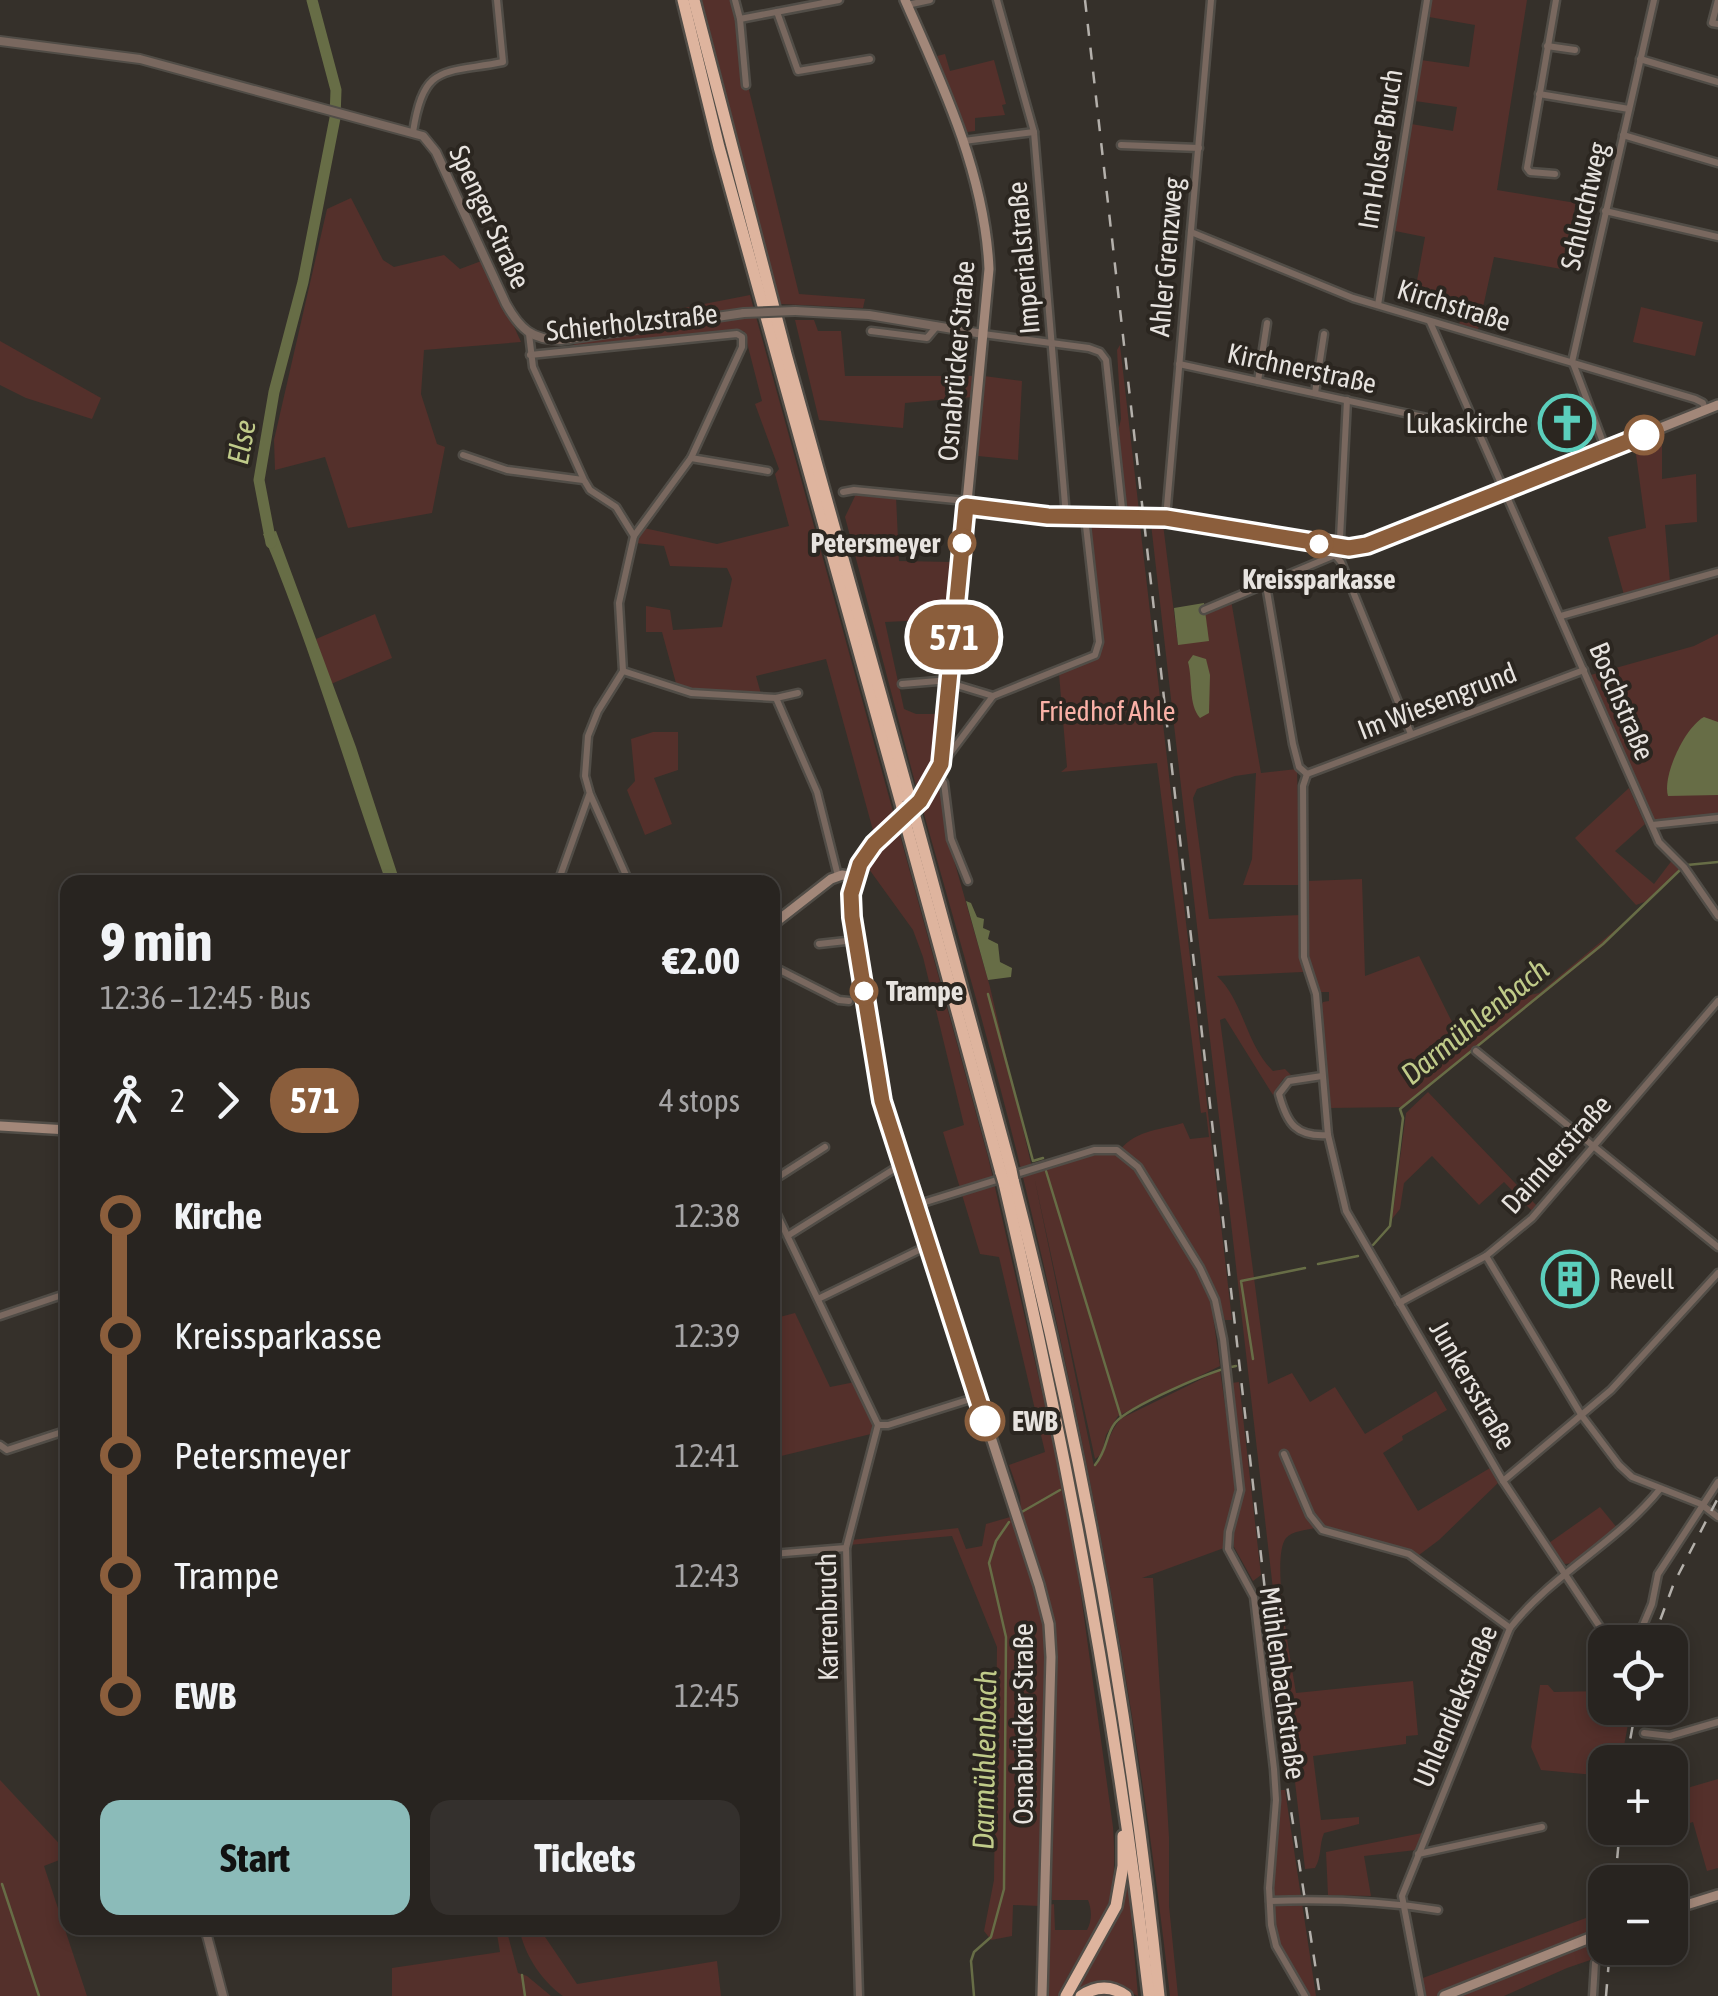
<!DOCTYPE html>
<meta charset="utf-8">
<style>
body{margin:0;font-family:"Asap Condensed",sans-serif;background:#34302d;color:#f1f3f6;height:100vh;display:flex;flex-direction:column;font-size:38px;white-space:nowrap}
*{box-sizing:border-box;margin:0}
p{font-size:32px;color:#a5a4a5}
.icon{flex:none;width:55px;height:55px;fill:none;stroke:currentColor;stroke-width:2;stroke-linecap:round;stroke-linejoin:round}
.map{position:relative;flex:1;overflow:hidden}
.sheet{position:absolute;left:60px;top:875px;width:720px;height:1060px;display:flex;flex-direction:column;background:#282420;border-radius:20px;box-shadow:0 5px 15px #0003,0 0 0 2px #44413e}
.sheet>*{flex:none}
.badge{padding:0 20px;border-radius:32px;font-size:35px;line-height:65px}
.fabs{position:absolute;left:1588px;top:1625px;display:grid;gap:20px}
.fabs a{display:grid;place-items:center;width:100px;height:100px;border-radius:20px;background:#282420;box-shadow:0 5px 15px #0003,0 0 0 2px #44413e;font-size:50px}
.map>.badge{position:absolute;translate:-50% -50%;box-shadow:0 0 0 5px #fff}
.legs{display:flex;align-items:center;gap:15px;height:110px;padding:0 40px;font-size:32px}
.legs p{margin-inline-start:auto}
.overview{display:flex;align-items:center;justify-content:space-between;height:170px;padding:0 40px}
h1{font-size:55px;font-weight:700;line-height:75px}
.action{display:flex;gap:20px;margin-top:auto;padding:20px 40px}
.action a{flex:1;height:115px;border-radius:20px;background:#8bbbb9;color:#111;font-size:40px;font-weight:700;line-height:115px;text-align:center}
.action a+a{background:#34302d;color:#f1f3f6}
ul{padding:0 40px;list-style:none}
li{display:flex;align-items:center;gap:35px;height:120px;font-size:38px}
li i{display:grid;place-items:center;width:15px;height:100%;margin:0 12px;background:currentColor}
li i::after{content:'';width:25px;height:25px;margin:-12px;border:8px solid;border-radius:50%;background:#282420}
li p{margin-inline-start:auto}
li:first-child i{background:linear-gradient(#0000 50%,currentColor 0)}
li:last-child i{background:linear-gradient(currentColor 50%,#0000 0)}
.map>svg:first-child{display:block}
.green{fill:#54302b}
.water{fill:#676d46}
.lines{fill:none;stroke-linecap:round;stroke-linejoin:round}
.stream{stroke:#676d46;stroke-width:2.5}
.river{stroke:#676d46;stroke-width:11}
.minor-casing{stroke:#514d47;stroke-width:11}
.tertiary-casing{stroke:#514d47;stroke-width:12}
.secondary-casing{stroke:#514d47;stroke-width:14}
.motorway-casing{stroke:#514d47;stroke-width:16}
.minor{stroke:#79685f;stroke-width:6}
.tertiary{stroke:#79685f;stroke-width:8}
.secondary{stroke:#a28779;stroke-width:9}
.motorway{stroke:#deb49e;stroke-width:11}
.rail{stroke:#b4b0ab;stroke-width:2.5;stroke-dasharray:12 12;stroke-linecap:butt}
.tertiary-bridge-casing{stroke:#514d47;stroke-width:12;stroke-linecap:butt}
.motorway-bridge-casing{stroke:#514d47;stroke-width:16;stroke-linecap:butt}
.tertiary-bridge{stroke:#79685f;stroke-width:8}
.motorway-bridge{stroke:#deb49e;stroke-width:11}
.line-1-casing{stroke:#fff;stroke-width:22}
.line-1{stroke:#8b5e3c;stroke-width:15}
.stop-1-dot{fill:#fff;stroke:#8b5e3c;stroke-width:5}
.labels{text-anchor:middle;stroke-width:8;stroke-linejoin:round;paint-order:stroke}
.street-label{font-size:28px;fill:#e7e3df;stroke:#2b2620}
.poi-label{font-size:28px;fill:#e7e3df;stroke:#2b2620;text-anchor:end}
.stop-label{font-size:28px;font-weight:bold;fill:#e7e3df;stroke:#2b2620;text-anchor:start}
.park-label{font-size:28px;fill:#fab1a7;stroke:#2b2620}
.water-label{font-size:30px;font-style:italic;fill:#c0cb89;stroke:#2b2620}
</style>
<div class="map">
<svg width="1718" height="1996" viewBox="0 0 1718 1996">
<rect width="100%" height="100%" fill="#35302a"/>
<g class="green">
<polygon points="702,0 731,0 737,20 743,86 748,86 799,294 865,299 863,308 780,304"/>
<polygon points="1431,0 1527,0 1497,190 1576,203 1561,269 1494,257 1478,330 1459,325 1465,301 1416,286 1425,237 1395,231 1411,124 1453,131 1457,107 1415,101 1421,60 1469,67 1475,25 1429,17"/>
<polygon points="945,54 950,71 994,60 1006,104 1002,105 1005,115 975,118 975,131 967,132 937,56"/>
<polygon points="351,198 383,260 394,267 444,255 460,269 484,260 521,342 424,350 421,394 437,444 445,447 432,513 348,528 325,457 275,470 274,440 327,209"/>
<polygon points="750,295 894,815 874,834 826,659 756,676 761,694 677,687 662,632 646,632 646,606 670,610 673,630 722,627 732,579 727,568 670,566 664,546 635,543 644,528 717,544 789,526 775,474 779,469 755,404 762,401 744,331 575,348 574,343 594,340 591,326"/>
<polygon points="1641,307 1703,322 1695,356 1633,342"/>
<polygon points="795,320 814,320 818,331 841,331 845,376 974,376 972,397 905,403 903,428 819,420"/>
<polygon points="0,341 101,398 92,419 26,398 0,385"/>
<polygon points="1120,345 1139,511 1127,512 1117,436 1121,419 1117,350"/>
<polygon points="984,376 1022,381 1018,460 978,456"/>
<polygon points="1662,435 1662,479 1696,474 1697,522 1665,525 1670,582 1624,595 1608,537 1646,528 1635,447"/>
<polygon points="856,494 896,497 899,561 953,562 948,619 885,622 904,709 916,714 940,714 937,756 917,790 845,517"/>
<path d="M1087,524L1140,525L1232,1320H1225L1218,1299L1213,1316L1220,1366L1118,1416L1106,1435L1102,1454L1095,1459L1034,1176L1094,1466C1108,1452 1107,1432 1122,1418L1220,1370L1237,1490L1224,1548L1142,1578H1153L1169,1837V1906L1178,1996H1170C1141,1734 1093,1472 1032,1215C1000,1078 960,942 922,807L939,779L948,839L990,987L1033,1172L1093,1153L1118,1154C1130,1131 1160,1130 1183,1123L1190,1139L1209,1137L1206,1112L1201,1113L1157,763L1061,772L1067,767L1059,674L1098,658L1101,647Z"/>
<path d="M1151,524H1163L1178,645L1205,611L1231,600L1261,773L1297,769L1300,885H1243L1252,859L1256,773L1235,776L1197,789L1193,798L1209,919L1301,915L1303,972L1217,976C1244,1002 1246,1045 1273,1071L1285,1069L1291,1075L1283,1079L1273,1095L1225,1018L1220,1020L1268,1384L1292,1373L1310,1402L1335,1387L1365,1434L1436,1391L1447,1410L1402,1436L1403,1440L1383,1453L1418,1511L1490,1468L1498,1483L1439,1540L1419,1555C1386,1541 1329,1545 1311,1511C1301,1492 1294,1470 1287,1451L1282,1455L1315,1528C1306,1530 1292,1531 1286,1538C1270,1558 1292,1666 1296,1693L1413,1681L1418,1735L1406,1736V1744L1313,1756L1321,1820L1359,1817V1824L1324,1833C1319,1845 1322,1856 1315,1868L1305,1869Z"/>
<polygon points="375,614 392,658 331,684 316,639"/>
<polygon points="1718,634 1718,815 1656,820 1652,818 1587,676 1694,646"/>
<polygon points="653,732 678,732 678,770 654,778 672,824 645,835 627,790 635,781 631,739"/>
<polygon points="1629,788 1645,824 1615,851 1654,884 1673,859 1681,867 1650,900 1636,905 1575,838"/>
<path d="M898,828L989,1161L1055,1449L1075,1552L1113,1827C1116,1869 1115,1906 1091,1941C1079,1959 1066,1975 1059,1996H1047L1049,1905L1054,1904L1055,1930H1087C1092,1921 1092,1910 1088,1900H1052V1853H1043L1040,1906L1013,1905L1012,1936L991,1940L984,1931L994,1880L997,1647L952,1536L848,1545L851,1540L958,1528L966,1549L982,1546L986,1524L1021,1514L1020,1496L1009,1465L1045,1452L999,1257L980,1254L943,1132L964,1125L923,957L913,930L866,865Z"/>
<polygon points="1362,879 1365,976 1419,956 1451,1020 1469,1043 1526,996 1539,993 1626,921 1604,945 1404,1107 1329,1108 1321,1006 1323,1002 1329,1001 1329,992 1321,992 1309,964 1307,881"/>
<polygon points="1428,1092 1537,1206 1532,1211 1504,1182 1479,1205 1432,1156 1404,1183 1400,1209 1392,1219 1406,1113"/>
<polygon points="795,1313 830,1387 855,1382 874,1421 871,1434 773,1458 772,1319"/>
<polygon points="1239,1382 1261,1575 1253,1581 1234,1547 1233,1532 1243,1491 1232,1383"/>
<polygon points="1600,1507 1618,1529 1574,1563 1565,1564 1549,1543"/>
<polygon points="1540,1685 1548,1685 1554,1692 1605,1691 1605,1708 1631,1708 1621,1762 1605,1762 1605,1776 1541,1770 1531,1747"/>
<polygon points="1718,1779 1718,1868 1707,1871 1693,1822 1643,1837 1642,1828 1670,1828 1670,1793"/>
<polygon points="0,1780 67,1852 67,1857 44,1866 87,1996 0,1996"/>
<path d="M1281,1790H1285L1316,1996H1309C1301,1980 1288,1965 1281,1948C1265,1908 1273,1832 1281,1790Z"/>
<polygon points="1422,1833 1416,1850 1364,1856 1371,1896 1328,1895 1326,1852"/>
<polygon points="1127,1869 1138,1996 1122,1989 1069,1996 1095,1951"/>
<polygon points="1605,1911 1605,1955 1567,1968 1504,1996 1425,1996 1420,1979"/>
<polygon points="496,1928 506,1928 518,1973 527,1976 551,1996 392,1996 392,1968 500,1952"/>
<path d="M519,1928H539L577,1984L717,1961L721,1996H563C541,1980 525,1956 519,1928Z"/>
</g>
<g class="water">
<path d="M276,531L356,747L400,882H386C345,767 311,648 263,534Z"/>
<polygon points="1204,603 1209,641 1178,645 1174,608"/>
<path d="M1193,655L1206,659L1210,675L1209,713L1200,718C1188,704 1193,680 1188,662Z"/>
<path d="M1704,717L1718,722V795L1668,796C1662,776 1685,727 1704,717Z"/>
<polygon points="966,901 971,903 977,917 984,919 983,928 990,931 988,939 998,944 1000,962 1012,968 1011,977 988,980"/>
</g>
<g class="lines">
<g class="stream">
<polyline points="1687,865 1718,862"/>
<polyline points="988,994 1033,1161 1043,1158"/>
<polyline points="1046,1171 1121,1417"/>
<polyline points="1373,1245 1390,1226 1403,1118 1400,1109 1603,944 1681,869"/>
<polyline points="1318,1264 1358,1256"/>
<polyline points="1253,1359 1241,1281 1305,1268"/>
<path d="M1095,1465C1108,1449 1105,1436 1115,1423C1128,1407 1214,1369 1236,1366"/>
<polyline points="1020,1513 1060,1490"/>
<polyline points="2,1884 39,1996"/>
<polyline points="522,1975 525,1996"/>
<polyline points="974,1996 971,1961 974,1952 991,1937 1004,1889 1006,1637 989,1563 996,1541 1009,1522"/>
</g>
<polyline class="river" points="271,543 259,480 274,392 303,282 335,118 336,90 312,0"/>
<g class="minor-casing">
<g id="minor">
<polyline points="735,0 740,19 746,85"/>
<polyline points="997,0 1034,132 1066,516"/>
<polyline points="1718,0 1712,23 1718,24"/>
<polyline points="907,5 930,0"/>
<polyline points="777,12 798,71 870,59"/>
<polyline points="740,19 839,0"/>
<polyline points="1547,46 1575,50"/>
<polyline points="1640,59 1718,82"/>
<polyline points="1539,94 1629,109"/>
<path d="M413,132C424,63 442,74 503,62L497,0"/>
<polyline points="1623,135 1718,163"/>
<polyline points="964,141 1034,132"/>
<polyline points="1121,145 1199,148"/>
<polyline points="1555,174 1530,172 1527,168 1556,0"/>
<polyline points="1605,211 1718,237"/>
<polyline points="1191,232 1353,298 1695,399 1703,403 1705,410"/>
<polyline points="1378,305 1427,0"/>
<polyline points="1430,322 1659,842 1684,867 1718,916"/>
<polyline points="871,331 927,338 937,326"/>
<polyline points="529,334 533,367 584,480 590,490 616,507 634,536"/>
<polyline points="983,334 1089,348 1100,352 1106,360 1123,518"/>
<polyline points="530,355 737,334 742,337 742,347 691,458 634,536 619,603 623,671 598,711 588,736 585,776 590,794 629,882"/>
<polyline points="1572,362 1654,0"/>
<polyline points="1573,363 1606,450"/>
<polyline points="1179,364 1460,425 1475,423"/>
<polyline points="1258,381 1267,323"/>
<polyline points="1315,393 1324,334"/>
<polyline points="463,455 507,470 583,480"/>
<polyline points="691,458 768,471"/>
<polyline points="843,492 854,490 966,501"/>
<polyline points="1166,518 1211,0"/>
<polyline points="1335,555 1341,562 1411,734"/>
<polyline points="1266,585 1293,744 1299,767 1307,774"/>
<polyline points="1204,610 1335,555 1340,538 1347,400"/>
<polyline points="1561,616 1718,572"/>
<polyline points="623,671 691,693 776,698 817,792 838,876"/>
<polyline points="950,683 993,696"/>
<polyline points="902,684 950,680"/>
<polyline points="776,698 798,693"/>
<polyline points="943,756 948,756 993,696 1095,655 1099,642 1085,517"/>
<polyline points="937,773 944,783 951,839 968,881"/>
<polyline points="1307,774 1303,786 1304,957 1316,994 1328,1135 1346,1211 1503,1481 1610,1642"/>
<polyline points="1307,774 1584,670"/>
<polyline points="1652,825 1718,818"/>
<polyline points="558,882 589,795"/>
<polyline points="819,944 855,940"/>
<polyline points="772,966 839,1000 849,1001"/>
<polyline points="1476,1051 1718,1247"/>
<path d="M1322,1076L1289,1081L1279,1094C1287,1124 1296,1137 1328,1135"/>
<polyline points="772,1181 825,1147"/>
<polyline points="772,1204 878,1425 846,1548 859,1996"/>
<polyline points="916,1205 1094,1150 1117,1150 1138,1167 1200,1268 1215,1300 1223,1339 1240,1490 1229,1532 1228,1549 1254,1597 1274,1769 1276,1800 1269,1888 1271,1925 1276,1946 1305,1996"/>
<polyline points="789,1235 902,1164"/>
<polyline points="1486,1256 1582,1416 1619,1465 1632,1477 1701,1504 1718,1517"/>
<polyline points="818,1299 929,1245"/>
<polyline points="1399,1303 1486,1256 1532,1218 1718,1001"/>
<polyline points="0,1316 68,1293"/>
<polyline points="878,1425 888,1425 977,1397"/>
<polyline points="0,1445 7,1450 68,1430"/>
<polyline points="1284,1454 1310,1515 1322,1530 1409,1554 1510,1628"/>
<polyline points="1503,1481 1611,1390 1718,1273"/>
<polyline points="772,1554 846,1548"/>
<polyline points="1636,1642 1652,1604 1658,1574 1718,1482"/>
<polyline points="1644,1733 1670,1736 1718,1722"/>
<polyline points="1418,1854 1542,1827"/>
<path d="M1270,1901C1326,1899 1382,1901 1438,1910"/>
<path d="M1421,1996L1402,1896L1510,1628C1552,1574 1617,1543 1660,1489"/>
<polyline points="1593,1996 1595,1963"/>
</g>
</g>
<g class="tertiary-casing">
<g id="tertiary">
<path d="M0,41L140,59L423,136L436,152L506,304C520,329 532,340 561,340L744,313"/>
<polyline points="795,311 869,315 983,334"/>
<polyline points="205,1928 223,1996"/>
</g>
</g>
<g class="secondary-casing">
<g id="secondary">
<path d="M905,0C943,85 985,175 989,269L943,756C924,827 847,831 852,917L882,1101L1039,1585L1049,1624L1051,1657L1042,1996"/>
<polyline points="966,506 1048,515 1166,518 1349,549 1367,545 1718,405"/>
<polyline points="772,925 831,879 842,875 855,877"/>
<polyline points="0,1126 68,1130"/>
<polyline points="1670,1910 1718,1895"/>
<polyline points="1444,1996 1605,1932"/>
</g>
</g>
<g class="motorway-casing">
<g id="motorway">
<polyline points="683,0 719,147 902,807"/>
<polyline points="694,0 786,354 910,799"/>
<polyline points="914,813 1011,1170"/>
<polyline points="905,821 1001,1173"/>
<path d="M1013,1180C1082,1447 1131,1721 1159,1996"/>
<path d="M1004,1183C1067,1452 1117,1721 1149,1996"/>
<polyline points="1066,1996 1116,1906 1123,1866 1123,1836"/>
<path d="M1081,1996C1096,1986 1111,1985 1126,1996"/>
</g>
</g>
<use href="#minor" class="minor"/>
<use href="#tertiary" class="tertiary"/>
<use href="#secondary" class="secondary"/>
<use href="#motorway" class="motorway"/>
<g class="rail">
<polyline points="1085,0 1287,1785 1320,1996"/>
<polyline points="1652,1642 1674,1583 1718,1498"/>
<polyline points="1626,1762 1636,1708"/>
<polyline points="1615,1882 1620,1828"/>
<polyline points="1606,1996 1610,1948"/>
</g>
<g class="tertiary-bridge-casing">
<polyline id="tertiary-bridge" points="744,313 795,311"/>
</g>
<g class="motorway-bridge-casing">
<g id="motorway-bridge">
<polyline points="910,799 914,813"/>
<polyline points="902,807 905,821"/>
<polyline points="1011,1170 1013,1180"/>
<polyline points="1001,1173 1004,1183"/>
</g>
</g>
<use href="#tertiary-bridge" class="tertiary-bridge"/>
<use href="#motorway-bridge" class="motorway-bridge"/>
</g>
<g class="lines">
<g class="line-1-casing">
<polyline id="line-1" points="985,1421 882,1101 852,917 851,894 860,864 874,844 920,801 941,764 966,506 1048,516 1166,518 1349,548 1367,545 1644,435"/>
</g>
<use href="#line-1" class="line-1"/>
</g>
<defs>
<g id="church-ring" transform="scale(2.875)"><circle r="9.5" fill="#2b2620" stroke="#5bcebc" stroke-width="1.5"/><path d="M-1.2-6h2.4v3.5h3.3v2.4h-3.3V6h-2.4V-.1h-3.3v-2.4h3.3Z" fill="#5bcebc"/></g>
<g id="building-ring" transform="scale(2.875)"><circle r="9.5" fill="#2b2620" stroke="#5bcebc" stroke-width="1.5"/><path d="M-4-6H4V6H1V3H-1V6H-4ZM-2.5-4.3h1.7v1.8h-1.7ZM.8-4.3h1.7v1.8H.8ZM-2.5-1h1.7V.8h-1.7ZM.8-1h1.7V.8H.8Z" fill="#5bcebc"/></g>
</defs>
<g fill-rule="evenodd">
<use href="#church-ring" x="1567" y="423"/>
<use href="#building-ring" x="1570" y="1279"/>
</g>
<g class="stop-1-dot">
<circle cx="1644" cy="435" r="18"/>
<circle cx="962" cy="543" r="12"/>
<circle cx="1319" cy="544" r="12"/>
<circle cx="864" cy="991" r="12"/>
<circle cx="985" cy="1421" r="18"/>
</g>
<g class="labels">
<g class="street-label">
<text transform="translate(1380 149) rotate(-81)" y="10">Im Holser Bruch</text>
<text transform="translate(1584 206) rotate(-77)" y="10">Schluchtweg</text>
<text transform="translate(490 217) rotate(65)" y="10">Spenger Straße</text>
<text transform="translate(1166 257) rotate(-85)" y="10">Ahler Grenzweg</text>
<text transform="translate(1023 258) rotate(-95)" y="10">Imperialstraße</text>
<text transform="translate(1454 305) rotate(17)" y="10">Kirchstraße</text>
<text transform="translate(632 322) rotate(-6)" y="10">Schierholzstraße</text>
<text transform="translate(956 361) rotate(-85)" y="10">Osnabrücker Straße</text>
<text transform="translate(1302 368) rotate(12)" y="10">Kirchnerstraße</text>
<text transform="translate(1437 701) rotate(-21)" y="10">Im Wiesengrund</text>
<text transform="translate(1622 701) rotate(67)" y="10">Boschstraße</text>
<text transform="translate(1556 1154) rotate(-48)" y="10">Daimlerstraße</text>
<text transform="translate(1473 1385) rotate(60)" y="10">Junkersstraße</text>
<text transform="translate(827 1617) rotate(-91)" y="10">Karrenbruch</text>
<text transform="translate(1283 1683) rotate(82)" y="10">Mühlenbachstraße</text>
<text transform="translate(1455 1706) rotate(-67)" y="10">Uhlendiekstraße</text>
<text transform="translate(1023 1724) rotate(-90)" y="10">Osnabrücker Straße</text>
</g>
<g class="poi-label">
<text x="1528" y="433">Lukaskirche</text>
<text x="1609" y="1289" text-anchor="start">Revell</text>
</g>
<g class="stop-label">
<text x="940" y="553" text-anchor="end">Petersmeyer</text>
<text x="1319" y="589" text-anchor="middle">Kreissparkasse</text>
<text x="886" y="1001">Trampe</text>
<text x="1012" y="1431">EWB</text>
</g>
<g class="park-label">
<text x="1107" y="721">Friedhof Ahle</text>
</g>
<g class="water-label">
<text transform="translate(242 442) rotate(-79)" y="10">Else</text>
<text transform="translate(1475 1022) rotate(-39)" y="10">Darmühlenbach</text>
<text transform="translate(985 1760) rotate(-89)" y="10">Darmühlenbach</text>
</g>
</g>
</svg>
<div class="fabs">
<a><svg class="icon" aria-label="locate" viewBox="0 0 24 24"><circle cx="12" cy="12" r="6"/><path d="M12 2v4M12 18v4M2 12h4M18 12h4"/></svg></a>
<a>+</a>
<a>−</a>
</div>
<b class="badge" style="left:954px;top:637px;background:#8b5e3c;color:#fff">571</b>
<section class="sheet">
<div class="overview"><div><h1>9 min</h1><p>12:36 – 12:45 · Bus</p></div><b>€2.00</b></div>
<div class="legs"><svg class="icon" aria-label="walk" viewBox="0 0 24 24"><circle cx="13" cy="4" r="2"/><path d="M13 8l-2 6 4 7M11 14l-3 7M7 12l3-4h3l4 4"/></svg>2<svg class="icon" aria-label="forward" viewBox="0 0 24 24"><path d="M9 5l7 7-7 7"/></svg><b class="badge" style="background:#8b5e3c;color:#fff">571</b><p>4 stops</p></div>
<ul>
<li><i style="color:#8b5e3c"></i><b>Kirche</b><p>12:38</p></li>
<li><i style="color:#8b5e3c"></i><span>Kreissparkasse</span><p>12:39</p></li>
<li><i style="color:#8b5e3c"></i><span>Petersmeyer</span><p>12:41</p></li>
<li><i style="color:#8b5e3c"></i><span>Trampe</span><p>12:43</p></li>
<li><i style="color:#8b5e3c"></i><b>EWB</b><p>12:45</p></li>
</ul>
<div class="action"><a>Start</a><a>Tickets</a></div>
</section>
</div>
